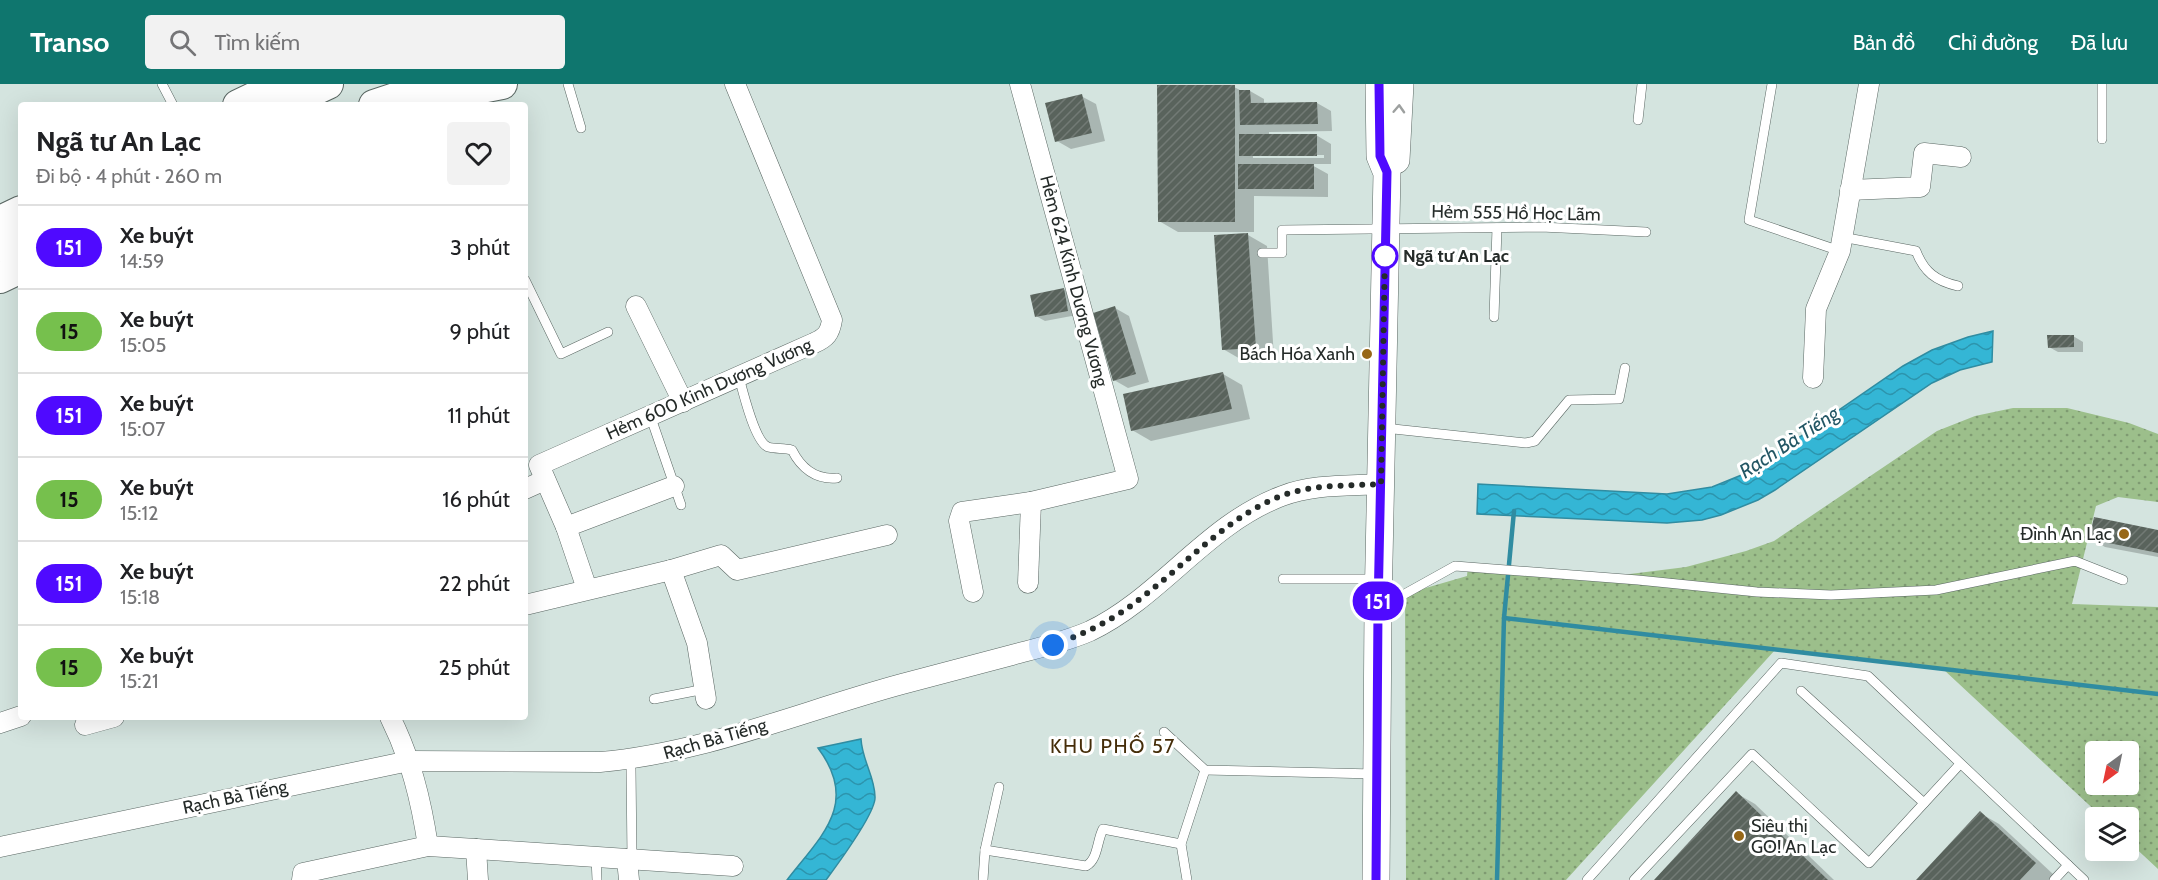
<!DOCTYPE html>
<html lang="vi">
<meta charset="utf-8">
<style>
body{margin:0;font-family:Cabin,sans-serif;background:#f2f2f2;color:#202124;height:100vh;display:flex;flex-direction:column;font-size:22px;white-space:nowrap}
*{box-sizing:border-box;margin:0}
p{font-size:20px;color:#757577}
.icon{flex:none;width:33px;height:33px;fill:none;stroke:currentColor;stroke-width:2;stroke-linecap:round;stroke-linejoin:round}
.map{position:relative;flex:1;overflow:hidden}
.drawer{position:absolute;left:18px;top:18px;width:510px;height:618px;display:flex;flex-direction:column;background:#fff;border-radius:6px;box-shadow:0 6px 24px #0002}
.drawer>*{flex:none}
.badge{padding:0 12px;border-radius:20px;font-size:21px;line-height:39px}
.needle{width:39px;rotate:213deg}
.buttons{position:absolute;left:2085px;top:657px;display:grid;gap:12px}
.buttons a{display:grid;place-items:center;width:54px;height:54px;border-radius:6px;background:#fff;box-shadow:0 6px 24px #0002;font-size:30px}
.you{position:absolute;width:30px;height:30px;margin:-15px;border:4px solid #fff;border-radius:50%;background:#1a73e8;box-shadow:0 0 0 9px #1a73e833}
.map>.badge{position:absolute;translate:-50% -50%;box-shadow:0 0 0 3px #fff}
.round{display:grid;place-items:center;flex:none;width:63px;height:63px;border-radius:6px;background:#f2f2f2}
.overview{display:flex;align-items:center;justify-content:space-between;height:102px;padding:0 18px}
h1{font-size:28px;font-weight:800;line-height:45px}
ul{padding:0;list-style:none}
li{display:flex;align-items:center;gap:18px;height:84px;padding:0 18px;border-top:2px solid #e0e0e0}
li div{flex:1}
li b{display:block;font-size:22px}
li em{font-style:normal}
li .badge{min-width:66px;font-weight:700;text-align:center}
header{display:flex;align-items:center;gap:36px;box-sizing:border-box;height:84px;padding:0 30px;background:#0f766e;color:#fff}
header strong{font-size:28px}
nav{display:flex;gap:33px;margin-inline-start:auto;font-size:21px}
.search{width:420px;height:54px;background:#f2f2f2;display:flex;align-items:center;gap:15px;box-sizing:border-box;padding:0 21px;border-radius:6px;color:#757577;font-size:22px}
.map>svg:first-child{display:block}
.grass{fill:url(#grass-dots);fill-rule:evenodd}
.water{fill:url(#water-waves);stroke:#308ca1;stroke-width:1.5}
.shadow{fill:#0003;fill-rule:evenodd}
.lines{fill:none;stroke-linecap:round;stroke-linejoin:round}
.stream{stroke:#308ca1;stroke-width:4.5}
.building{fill:url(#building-hatch)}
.lane-casing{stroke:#5a6763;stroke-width:10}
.street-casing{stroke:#5a6763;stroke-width:21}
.secondary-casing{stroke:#5a6763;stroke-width:28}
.primary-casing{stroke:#5a6763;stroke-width:32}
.lane{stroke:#fff;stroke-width:9}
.street{stroke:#fff;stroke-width:20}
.secondary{stroke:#fff;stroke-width:27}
.primary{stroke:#fff;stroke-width:30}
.oneway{stroke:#9da09f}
.line-casing{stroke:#fff;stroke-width:14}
.line{stroke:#4f0aff;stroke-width:9}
.walk{stroke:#252b29;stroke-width:6;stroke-dasharray:0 10.8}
.stop-dot{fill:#fff;stroke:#4f0aff;stroke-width:3}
.poi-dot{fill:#976718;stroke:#fff;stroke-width:2}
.labels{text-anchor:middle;stroke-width:6;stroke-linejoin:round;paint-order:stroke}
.street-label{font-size:18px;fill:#252b29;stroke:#fff}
.stop-label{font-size:18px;font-weight:bold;fill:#252b29;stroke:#fff;text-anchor:start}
.poi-label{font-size:18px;fill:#252b29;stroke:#fff;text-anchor:end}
.water-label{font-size:20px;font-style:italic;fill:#235664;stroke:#fff}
.neighbourhood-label{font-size:20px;letter-spacing:1.5px;fill:#452d09;stroke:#fff}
</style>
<header>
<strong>Transo</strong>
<div class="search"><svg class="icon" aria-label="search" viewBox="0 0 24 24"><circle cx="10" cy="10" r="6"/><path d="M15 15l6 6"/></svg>Tìm kiếm</div>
<nav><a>Bản đồ</a><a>Chỉ đường</a><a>Đã lưu</a></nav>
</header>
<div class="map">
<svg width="2158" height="796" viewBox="0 0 2158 796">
<defs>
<pattern id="grass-dots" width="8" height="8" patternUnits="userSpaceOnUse" patternTransform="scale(1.5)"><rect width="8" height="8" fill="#9cbf8b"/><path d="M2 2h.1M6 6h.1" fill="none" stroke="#7f9b72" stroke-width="1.8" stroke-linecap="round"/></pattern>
<pattern id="water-waves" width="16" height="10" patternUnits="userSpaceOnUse" patternTransform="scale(1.5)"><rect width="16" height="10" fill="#34b6d5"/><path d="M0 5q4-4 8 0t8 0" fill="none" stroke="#2c94ad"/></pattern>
<pattern id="building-hatch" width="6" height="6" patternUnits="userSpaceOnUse" patternTransform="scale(1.5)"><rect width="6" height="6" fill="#59635c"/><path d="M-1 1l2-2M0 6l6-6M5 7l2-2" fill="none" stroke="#727a75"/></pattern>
</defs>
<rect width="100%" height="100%" fill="#d4e4df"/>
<path class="grass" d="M2013,324H2067L2129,339L2158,350V418L2118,413L2096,422L2072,520L2158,523V785L2129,758L2128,734L2102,733L1943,585L1775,566L1566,796H1406L1405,510L1467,492L1468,480L1622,491L1686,483L1746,467L1774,457L1937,347L1975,332ZM2096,668H2128V700H2096Z"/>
<g class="water">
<polygon points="1993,247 1992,278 1960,286 1932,299 1775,406 1758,416 1721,431 1702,436 1667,439 1477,430 1478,400 1667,410 1712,403 1744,390 1759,381 1903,282 1932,266 1968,253"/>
<path d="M861,655C862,676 875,693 875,713C876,729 837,781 826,796H787C821,752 860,720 818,664Z"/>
</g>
<g class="shadow">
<path d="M1234,3L1242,7H1250L1264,15V20L1317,19L1331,27L1332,47L1269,48V51H1316L1331,60V80H1310L1328,90V113L1254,112V148H1178L1159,137ZM1253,71H1324V74H1253Z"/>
<polygon points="1081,12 1096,20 1105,57 1071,65 1057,57"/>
<polygon points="1248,151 1267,162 1274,274 1242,276 1223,265"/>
<polygon points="1064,206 1073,211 1077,231 1045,237 1036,232"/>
<polygon points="1115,224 1129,232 1149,298 1128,304 1114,296"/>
<polygon points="2073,252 2083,258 2083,268 2058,268 2049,263"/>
<polygon points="1223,290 1242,301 1250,335 1151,357 1132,346"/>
<polygon points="2158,447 2158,473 2105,463 2091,455"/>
<polygon points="1736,709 1755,720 1834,796 1657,796"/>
<polygon points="1980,729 1999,740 2054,791 2049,796 1918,796"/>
</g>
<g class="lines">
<g class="stream">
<polyline points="1504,534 2158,610"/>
<polyline points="1497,796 1504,534 1514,427"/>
</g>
</g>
<g class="building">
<polygon points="1157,1 1235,1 1235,138 1158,138"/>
<polygon points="1239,6 1250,6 1251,19 1317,18 1318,40 1240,41"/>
<polygon points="1082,10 1092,49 1055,58 1045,19"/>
<rect x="1239" y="50" width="78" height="22"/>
<rect x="1238" y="80" width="76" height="25"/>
<polygon points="1248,149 1256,264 1222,266 1214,151"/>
<polygon points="1064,204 1068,227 1035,233 1030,211"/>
<polygon points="1115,222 1136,290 1113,297 1093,229"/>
<polygon points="2047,251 2074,251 2074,263 2048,264"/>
<polygon points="1223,288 1232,325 1131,347 1123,310"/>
<polygon points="2094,433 2158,446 2158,469 2089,455"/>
<polygon points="1736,707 1828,796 1654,796"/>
<polygon points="1980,727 2036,779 2020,796 1916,796"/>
</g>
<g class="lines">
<g class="lane-casing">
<g id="lane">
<polyline points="162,0 173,21"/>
<polyline points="568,0 581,44"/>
<polyline points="1772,0 1749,136 1840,167"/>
<polyline points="2102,0 2102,55"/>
<polyline points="1638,36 1642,0"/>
<path d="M1842,153L1916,167C1924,188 1936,197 1958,202"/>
<polyline points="1262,169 1282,169 1282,146 1541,143 1646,148"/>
<polyline points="525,196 561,270 608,248"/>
<polyline points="1494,233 1497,144"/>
<path d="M739,293C743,308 755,358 768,363C775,365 784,364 792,366C801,384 816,396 837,394"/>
<polyline points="650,331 681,421"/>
<polyline points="1384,344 1526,359 1535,357 1569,316 1619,315 1625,284"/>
<polyline points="1283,495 1376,495"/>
<polyline points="1383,522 1455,482 1638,496 1757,508 1831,511 1936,506 2075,477 2123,496"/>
<polyline points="1801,607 1924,719"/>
<polyline points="654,615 705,605"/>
<polyline points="1164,648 1205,686 1375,690"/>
<polyline points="631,685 632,775"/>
<path d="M985,766L1086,782C1098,776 1097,756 1103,745L1181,760"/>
<polyline points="596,773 597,796"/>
<polyline points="983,796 985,766 999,703"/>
<polyline points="1187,796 1181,760 1205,686"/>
<polyline points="1587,796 1781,579 1868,592 2084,796"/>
<polyline points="1634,796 1752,670 1869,779 1960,680"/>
<polyline points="2054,796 2068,781"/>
</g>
</g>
<g class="street-casing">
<g id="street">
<polyline points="1850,106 1920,103 1924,69 1961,73"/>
<polyline points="636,222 683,318"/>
<polyline points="1813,294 1816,225 1840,167 1869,0"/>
<polyline points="525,405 545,396"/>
<polyline points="566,443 674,402"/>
<polyline points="671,486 697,559 706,615"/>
<polyline points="1028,499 1031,418"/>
<path d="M587,505L566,443L539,381L814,259C826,254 830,249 832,236L735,0"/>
<polyline points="973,508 959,437 962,428 1031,418 1128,395 1020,0"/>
<polyline points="525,521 671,486 721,471 737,486 887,451"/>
<path d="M390,633C411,675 421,716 428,762"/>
<polyline points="0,639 21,632"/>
<polyline points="85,641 114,633"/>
<path d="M0,763L409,677L600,678C704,669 802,627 902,600C939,590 975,581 1012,571C1038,564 1065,558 1090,547C1161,513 1207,440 1282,412C1313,400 1348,402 1381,400"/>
<polyline points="476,765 733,782"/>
<polyline points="627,775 629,796"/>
<polyline points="302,796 303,789 428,762 476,765 478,796"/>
</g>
</g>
<g class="secondary-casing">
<g id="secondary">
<polyline points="1396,76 1400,0"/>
<polyline points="1376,796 1378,525 1387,89 1380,72 1379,0"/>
</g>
</g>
<g class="primary-casing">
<g id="primary">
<polyline points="238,21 282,0"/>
<polyline points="283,21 328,0"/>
<polyline points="374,21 431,2"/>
<polyline points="413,21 435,13 502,0"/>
<polyline points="0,137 21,127"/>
<polyline points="0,163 21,152"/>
<polyline points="0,194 21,184"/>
</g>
</g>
<use href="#lane" class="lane"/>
<use href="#street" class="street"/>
<use href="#secondary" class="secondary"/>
<use href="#primary" class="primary"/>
</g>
<defs><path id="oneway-chevron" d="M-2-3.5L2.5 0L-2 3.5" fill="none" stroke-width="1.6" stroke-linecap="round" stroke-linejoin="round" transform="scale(1.5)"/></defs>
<use class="oneway" href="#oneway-chevron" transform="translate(1399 25) rotate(-87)"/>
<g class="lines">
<g class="line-casing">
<polyline id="line" points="1376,796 1378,525 1387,88 1380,72 1379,0"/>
</g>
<use href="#line" class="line"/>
<path class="walk" d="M1053,561C1087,549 1117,534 1145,511C1189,477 1228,433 1281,412C1313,400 1348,402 1381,400L1385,167V172"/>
</g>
<circle class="stop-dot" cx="1385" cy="172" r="12"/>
<g class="poi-dot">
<circle cx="1367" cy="270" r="6"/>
<circle cx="2124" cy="450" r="6"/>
<circle cx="1739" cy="752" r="6"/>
</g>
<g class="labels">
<g class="street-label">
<text transform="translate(1516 129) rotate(1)" y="6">Hẻm 555 Hồ Học Lãm</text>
<text transform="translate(1074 197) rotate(75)" y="6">Hẻm 624 Kinh Dương Vương</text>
<text transform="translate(709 305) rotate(-24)" y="6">Hẻm 600 Kinh Dương Vương</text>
<text transform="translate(715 655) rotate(-16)" y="6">Rạch Bà Tiếng</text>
<text transform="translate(235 713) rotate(-12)" y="6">Rạch Bà Tiếng</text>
</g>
<g class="stop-label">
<text x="1403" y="178">Ngã tư An Lạc</text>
</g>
<g class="poi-label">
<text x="1355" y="276">Bách Hóa Xanh</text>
<text x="2112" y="456">Đình An Lạc</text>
<text x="1751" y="748" text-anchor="start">Siêu thị<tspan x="1751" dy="21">GO! An Lạc</tspan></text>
</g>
<g class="water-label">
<text transform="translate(1789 358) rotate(-33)" y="7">Rạch Bà Tiếng</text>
</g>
<g class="neighbourhood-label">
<text x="1113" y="669">KHU PHỐ 57</text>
</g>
</g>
</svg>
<div class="buttons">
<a><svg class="needle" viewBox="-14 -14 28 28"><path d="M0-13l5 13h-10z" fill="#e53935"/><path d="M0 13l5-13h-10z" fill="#757577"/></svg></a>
<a><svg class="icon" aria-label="layers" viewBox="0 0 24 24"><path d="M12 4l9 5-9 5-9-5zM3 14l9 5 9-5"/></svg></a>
</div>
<div class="you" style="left:1053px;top:561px"></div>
<b class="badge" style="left:1378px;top:517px;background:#4f0aff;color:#fff">151</b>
<section class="drawer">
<div class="overview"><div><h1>Ngã tư An Lạc</h1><p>Đi bộ · 4 phút · 260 m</p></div><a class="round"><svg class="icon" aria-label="heart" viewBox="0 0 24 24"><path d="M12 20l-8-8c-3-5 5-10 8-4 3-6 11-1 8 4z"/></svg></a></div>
<ul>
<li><span class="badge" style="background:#4f0aff;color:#fff">151</span><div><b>Xe buýt</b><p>14:59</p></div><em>3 phút</em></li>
<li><span class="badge" style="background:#76c04d;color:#111">15</span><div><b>Xe buýt</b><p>15:05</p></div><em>9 phút</em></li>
<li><span class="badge" style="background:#4f0aff;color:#fff">151</span><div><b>Xe buýt</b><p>15:07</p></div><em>11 phút</em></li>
<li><span class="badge" style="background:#76c04d;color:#111">15</span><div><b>Xe buýt</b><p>15:12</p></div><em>16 phút</em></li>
<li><span class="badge" style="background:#4f0aff;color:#fff">151</span><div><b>Xe buýt</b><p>15:18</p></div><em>22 phút</em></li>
<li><span class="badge" style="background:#76c04d;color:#111">15</span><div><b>Xe buýt</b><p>15:21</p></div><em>25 phút</em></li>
</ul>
</section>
</div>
